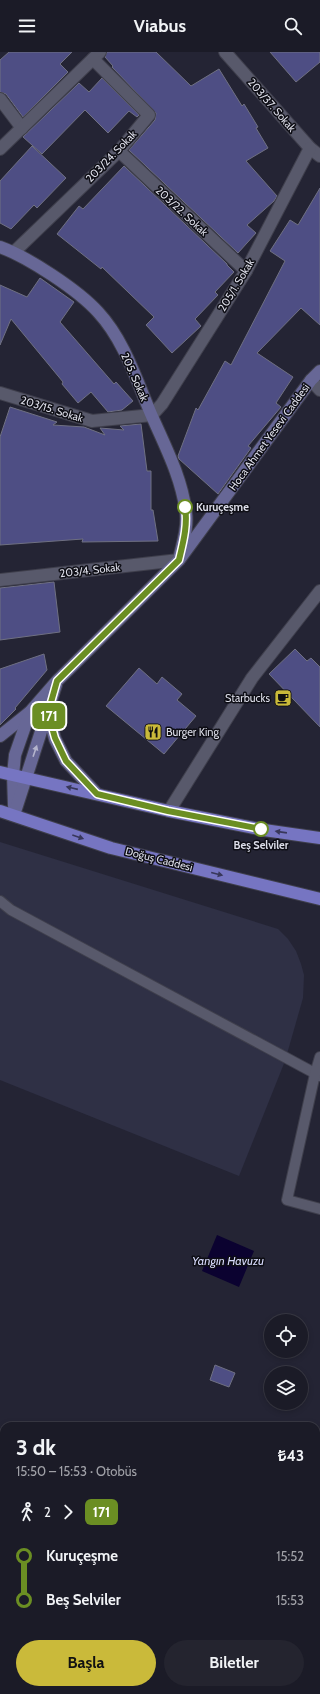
<!DOCTYPE html>
<html lang="tr">
<meta charset="utf-8">
<style>
body{margin:0;font-family:Cabin,sans-serif;background:#24242f;color:#f1f3f6;height:100vh;display:flex;flex-direction:column;font-size:15px;white-space:nowrap}
*{box-sizing:border-box;margin:0}
p{font-size:13px;color:#a0a1a7}
.icon{flex:none;width:22px;height:22px;fill:none;stroke:currentColor;stroke-width:2;stroke-linecap:round;stroke-linejoin:round}
.map{position:relative;flex:1;overflow:hidden}
.drawer{position:absolute;left:0px;top:1370px;width:320px;height:272px;display:flex;flex-direction:column;background:#1b1b27;border-radius:12px 12px 0 0;box-shadow:0 2px 6px #0003,0 0 0 1px #393944}
.drawer>*{flex:none}
.badge{padding:0 8px;border-radius:6px;font-size:14px;line-height:26px}
.tools{position:absolute;left:264px;top:1262px;display:grid;gap:8px}
.tools a{display:grid;place-items:center;width:44px;height:44px;border-radius:50%;background:#1b1b27;box-shadow:0 2px 6px #0003,0 0 0 1px #393944;font-size:20px}
.map>.badge{position:absolute;translate:-50% -50%;box-shadow:0 0 0 2px #fff}
.legs{display:flex;align-items:center;gap:6px;height:44px;padding:0 16px;font-size:13px}
.legs p{margin-inline-start:auto}
.overview{display:flex;align-items:center;justify-content:space-between;height:68px;padding:0 16px}
h1{font-size:22px;font-weight:800;line-height:30px}
.action{display:flex;gap:8px;margin-top:auto;padding:8px 16px}
.action a{flex:1;height:46px;border-radius:24px;background:#caba3a;color:#111;font-size:16px;font-weight:800;line-height:46px;text-align:center}
.action a+a{background:#24242f;color:#f1f3f6}
ul{padding:0 16px;list-style:none}
li{display:flex;align-items:center;gap:14px;height:44px;font-size:15px}
li i{display:grid;place-items:center;width:6px;height:100%;margin:0 5px;background:currentColor}
li i::after{content:'';width:10px;height:10px;margin:-5px;border:3px solid;border-radius:50%;background:#1b1b27}
li p{margin-inline-start:auto}
li:first-child i{background:linear-gradient(#0000 50%,currentColor 0)}
li:last-child i{background:linear-gradient(currentColor 50%,#0000 0)}
header{display:flex;justify-content:space-between;align-items:center;height:52px;padding:0 16px;background:#1b1b27;font-size:18px;font-weight:800}
.map>svg:first-child{display:block}
.built{fill:#2f3045}
.water{fill:#0b0230}
.building{fill:#4e4e84;stroke:#6f7082}
.lines{fill:none;stroke-linecap:round;stroke-linejoin:round}
.service-casing{stroke:#3f3f4c;stroke-width:12}
.minor-casing{stroke:#3f3f4c;stroke-width:14}
.secondary-casing{stroke:#3f3f4c;stroke-width:14}
.primary-casing{stroke:#3f3f4c;stroke-width:14}
.service{stroke:#58596b;stroke-width:10}
.minor{stroke:#58596b;stroke-width:12}
.secondary{stroke:#676796;stroke-width:12}
.primary{stroke:#7675c2;stroke-width:12}
.oneway{fill:#b4b4cc}
.oneway2{fill:#38375a}
.line-1-casing{stroke:#fff;stroke-width:9}
.line-1{stroke:#6b8e23;stroke-width:6}
.stop-1-dot{fill:#fff;stroke:#6b8e23;stroke-width:2}
.labels{text-anchor:middle;stroke-width:3;stroke-linejoin:round;paint-order:stroke}
.street-label{font-size:11px;fill:#dddee9;stroke:#0e0e15}
.stop-label{font-size:11px;font-weight:bold;fill:#dddee9;stroke:#0e0e15;text-anchor:start}
.poi-label{font-size:11px;fill:#dddee9;stroke:#0e0e15;text-anchor:end}
.water-label{font-size:12px;font-style:italic;fill:#d8dbfd;stroke:#0e0e15}
</style>
<header><svg class="icon" aria-label="menu" viewBox="0 0 24 24"><path d="M4 6h16M4 12h16M4 18h16"/></svg>Viabus<svg class="icon" aria-label="search" viewBox="0 0 24 24"><circle cx="10" cy="10" r="6"/><path d="M15 15l6 6"/></svg></header>
<div class="map">
<svg width="320" height="1642" viewBox="0 0 320 1642">
<rect width="100%" height="100%" fill="#242434"/>
<g class="built">
<polygon points="0,790 278,877 288,887 296,899 301,912 304,923 303,946 285,1009 239,1124 0,1028"/>
<polygon points="0,1415 4,1416 4,1638 316,1638 316,1519 320,1520 320,1642 0,1642"/>
</g>
<polygon class="water" points="217,1183 254,1199 239,1235 202,1219"/>
<g class="building">
<polygon points="9,0 72,0 60,12 68,20 23,65 6,42 0,40 0,8"/>
<polygon points="107,0 156,0 191,34 219,17 242,54 244,52 258,75 256,76 268,96 246,109 277,144 274,149 247,173 256,181 238,201 129,98 155,68 156,61 112,15 113,14 105,5"/>
<polygon points="270,0 320,0 320,10 296,30"/>
<polygon points="102,26 139,63 137,65 129,59 108,81 85,58 42,102 23,85 79,31 89,40"/>
<polygon points="32,94 66,126 37,156 34,153 11,177 0,171 0,129"/>
<polygon points="124,114 227,212 227,213 234,220 215,240 218,243 195,267 201,274 172,301 146,273 154,265 102,215 101,217 57,182 79,154 83,157"/>
<polygon points="320,136 320,273 301,256 257,301 293,325 276,351 281,355 248,394 251,396 218,442 179,407 178,404 196,356 198,358 225,309 231,313 285,209 270,199 290,168 298,173"/>
<polygon points="40,226 74,250 60,270 114,332 116,330 133,349 122,358 108,360 91,340 78,351 62,332 63,330 11,267 0,293 0,233 27,245"/>
<polygon points="10,355 57,370 53,373 84,375 105,383 100,376 124,378 120,374 141,372 147,419 151,419 151,458 153,458 158,489 82,490 83,487 0,493 0,385"/>
<polygon points="54,530 60,580 0,588 0,536"/>
<polygon points="295,597 307,609 311,606 320,615 320,675 269,622"/>
<polygon points="44,602 47,618 15,656 16,657 0,673 0,617"/>
<polygon points="139,616 157,632 162,625 182,642 177,648 196,664 164,702 106,654"/>
<polygon points="215,1313 235,1321 229,1335 210,1328"/>
</g>
<g class="lines">
<g class="service-casing">
<g id="service">
<polyline points="0,849 11,858 320,1024"/>
<polyline points="320,1005 315,1022 287,1148 320,1157"/>
<polyline points="316,1410 320,1401"/>
<polyline points="0,1458 4,1459"/>
<polyline points="0,1487 4,1489"/>
<polyline points="316,1606 320,1608"/>
<polyline points="306,1638 314,1642"/>
<polyline points="27,1642 29,1638"/>
</g>
</g>
<g class="minor-casing">
<g id="minor">
<polyline points="225,0 310,96 320,104"/>
<polyline points="0,47 22,76"/>
<polyline points="0,97 100,0"/>
<polyline points="119,99 246,219"/>
<polyline points="14,200 119,99 149,63 93,7"/>
<polyline points="311,328 320,338"/>
<polyline points="0,341 92,369 152,363 162,352 246,219 310,96"/>
<polyline points="0,528 179,508"/>
<polyline points="169,759 252,626 320,539"/>
</g>
</g>
<g class="secondary-casing">
<g id="secondary">
<path d="M0,195C28,205 78,238 98,260C124,288 136,327 151,362C165,394 182,426 186,461C188,475 183,490 180,503"/>
<polyline points="48,661 55,687 66,709 97,742"/>
<polyline points="0,684 30,660 57,629 179,508 311,328 320,319"/>
<polyline points="14,754 13,723 15,703 30,660"/>
<polyline points="14,763 56,633"/>
</g>
</g>
<g class="primary-casing">
<g id="primary">
<polyline points="0,720 169,759 264,778 320,786"/>
<polyline points="0,759 111,796 320,847"/>
</g>
</g>
<use href="#service" class="service"/>
<use href="#minor" class="minor"/>
<use href="#secondary" class="secondary"/>
<use href="#primary" class="primary"/>
</g>
<defs><path id="oneway-solid" d="M-6-.8H1V-3.2L6.5 0L1 3.2V.8H-6Z"/></defs>
<use class="oneway" href="#oneway-solid" transform="translate(35 699) rotate(-71)"/>
<g class="oneway2">
<use href="#oneway-solid" transform="translate(72 736) rotate(-167)"/>
<use href="#oneway-solid" transform="translate(281 780) rotate(-172)"/>
<use href="#oneway-solid" transform="translate(78 785) rotate(19)"/>
<use href="#oneway-solid" transform="translate(217 822) rotate(14)"/>
</g>
<g class="lines">
<g class="line-1-casing">
<path id="line-1" d="M185,455C188,473 183,491 179,508L57,629L48,661L55,686L66,709L97,742L168,759L261,777"/>
</g>
<use href="#line-1" class="line-1"/>
</g>
<defs>
<g id="cafe-square" transform="scale(0.9)"><rect x="-9" y="-9" width="18" height="18" rx="4" fill="#caba3a" stroke="#0e0e15"/><path d="M-5.5-4.5H6V0H3Q3 3.5 0 3.5H-2.5Q-5.5 3.5-5.5 0ZM3-3.2v2h1.7v-2ZM-6 4.5H4V6H-6Z" fill="#111"/></g>
<g id="restaurant-square" transform="scale(0.9)"><rect x="-9" y="-9" width="18" height="18" rx="4" fill="#caba3a" stroke="#0e0e15"/><path d="M-5-6h1v4h1v-4h1v4h1v-4h1v5L-1.5 .5V6h-2V.5L-5-1ZM5-6V6H3V1.5H1.5Q1.5-4 5-6Z" fill="#111"/></g>
</defs>
<g fill-rule="evenodd">
<use href="#cafe-square" x="283" y="646"/>
<use href="#restaurant-square" x="153" y="680"/>
</g>
<g class="stop-1-dot">
<circle cx="185" cy="455" r="7"/>
<circle cx="261" cy="777" r="7"/>
</g>
<g class="labels">
<g class="street-label">
<text transform="translate(272 53) rotate(49)" y="4">203/37. Sokak</text>
<text transform="translate(111 104) rotate(-46)" y="4">203/24. Sokak</text>
<text transform="translate(182 159) rotate(43)" y="4">203/22. Sokak</text>
<text transform="translate(236 233) rotate(-59)" y="4">205/1. Sokak</text>
<text transform="translate(135 325) rotate(66)" y="4">205. Sokak</text>
<text transform="translate(52 357) rotate(17)" y="4">203/15. Sokak</text>
<text transform="translate(269 385) rotate(-54)" y="4">Hoca Ahmet Yesevi Caddesi</text>
<text transform="translate(90 518) rotate(-6)" y="4">203/4. Sokak</text>
<text transform="translate(159 807) rotate(14)" y="4">Doğuş Caddesi</text>
</g>
<g class="stop-label">
<text x="196" y="459">Kuruçeşme</text>
<text x="261" y="797" text-anchor="middle">Beş Selviler</text>
</g>
<g class="poi-label">
<text x="270" y="650">Starbucks</text>
<text x="166" y="684" text-anchor="start">Burger King</text>
</g>
<g class="water-label">
<text x="228" y="1213">Yangın Havuzu</text>
</g>
</g>
</svg>
<div class="tools">
<a><svg class="icon" aria-label="locate" viewBox="0 0 24 24"><circle cx="12" cy="12" r="6"/><path d="M12 2v4M12 18v4M2 12h4M18 12h4"/></svg></a>
<a><svg class="icon" aria-label="layers" viewBox="0 0 24 24"><path d="M12 4l9 5-9 5-9-5zM3 14l9 5 9-5"/></svg></a>
</div>
<b class="badge" style="left:49px;top:664px;background:#6b8e23;color:#fff">171</b>
<section class="drawer">
<div class="overview"><div><h1>3 dk</h1><p>15:50 – 15:53 · Otobüs</p></div><b>₺43</b></div>
<div class="legs"><svg class="icon" aria-label="walk" viewBox="0 0 24 24"><circle cx="13" cy="4" r="2"/><path d="M13 8l-2 6 4 7M11 14l-3 7M7 12l3-4h3l4 4"/></svg>2<svg class="icon" aria-label="forward" viewBox="0 0 24 24"><path d="M9 5l7 7-7 7"/></svg><b class="badge" style="background:#6b8e23;color:#fff">171</b></div>
<ul>
<li><i style="color:#6b8e23"></i><b>Kuruçeşme</b><p>15:52</p></li>
<li><i style="color:#6b8e23"></i><b>Beş Selviler</b><p>15:53</p></li>
</ul>
<div class="action"><a>Başla</a><a>Biletler</a></div>
</section>
</div>
